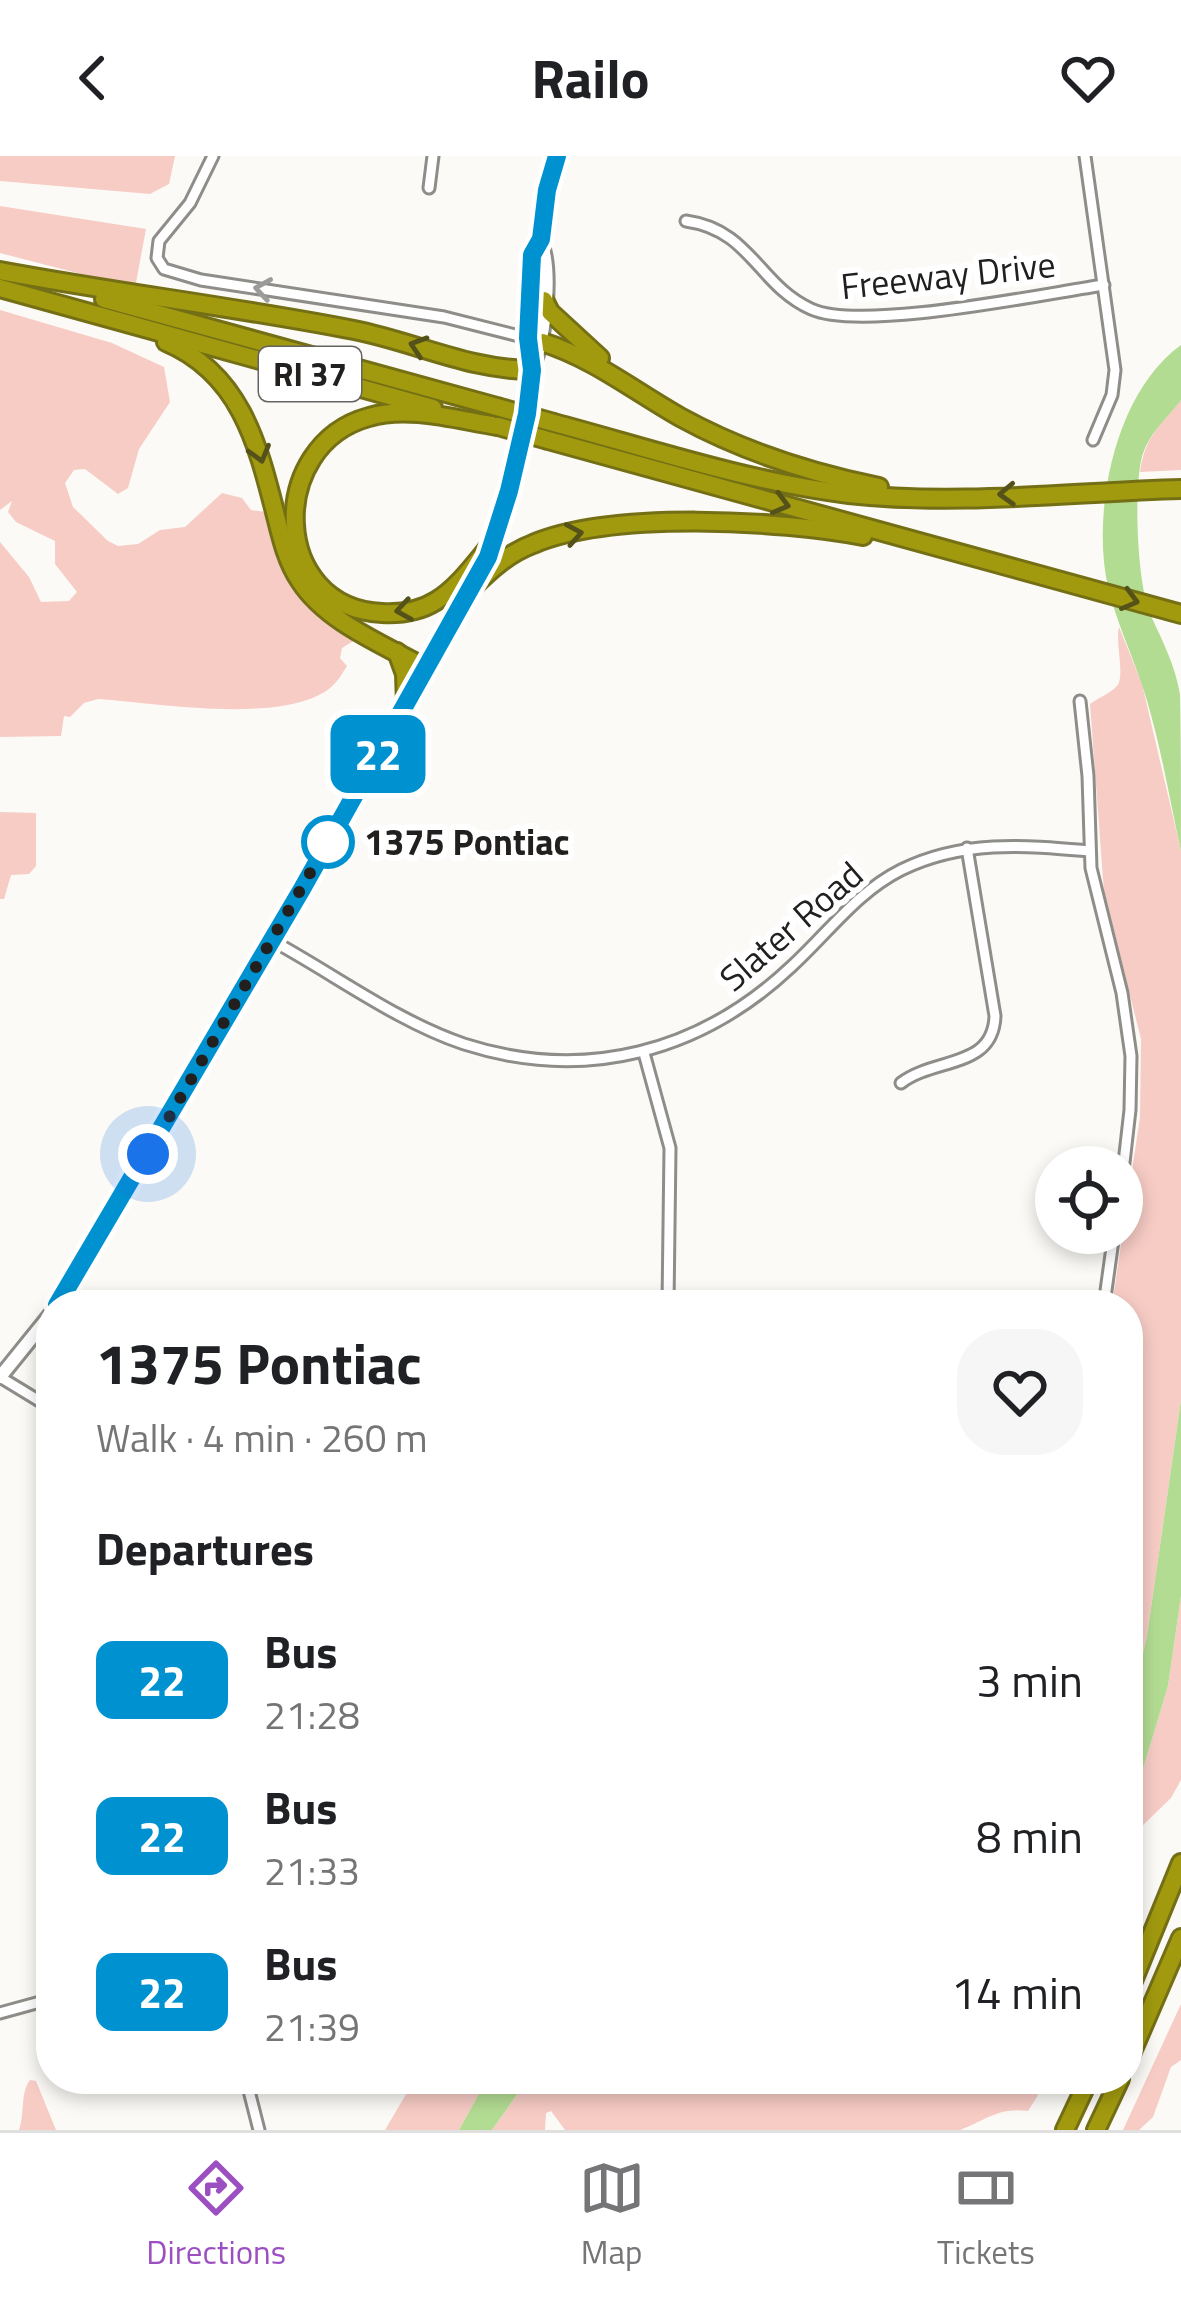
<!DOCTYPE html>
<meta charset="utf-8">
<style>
body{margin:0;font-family:"Titillium Web",sans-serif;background:#f6f6f6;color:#202124;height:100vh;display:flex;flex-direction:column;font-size:45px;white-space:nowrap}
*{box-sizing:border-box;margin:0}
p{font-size:39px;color:#757577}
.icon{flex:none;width:66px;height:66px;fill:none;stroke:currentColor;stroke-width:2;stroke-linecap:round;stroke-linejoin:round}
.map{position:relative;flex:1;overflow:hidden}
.sheet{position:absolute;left:36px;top:1134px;width:1107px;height:804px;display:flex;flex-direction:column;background:#fff;border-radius:48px;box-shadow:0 6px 18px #0003}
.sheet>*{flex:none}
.badge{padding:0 24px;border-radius:18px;font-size:42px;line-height:78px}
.tools{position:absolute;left:1035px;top:990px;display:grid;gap:24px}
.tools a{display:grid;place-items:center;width:108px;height:108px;border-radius:50%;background:#fff;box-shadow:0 6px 18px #0003;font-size:60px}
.you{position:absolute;width:60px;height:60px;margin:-30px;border:9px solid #fff;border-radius:50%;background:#1a73e8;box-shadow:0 0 0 18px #1a73e833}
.map>.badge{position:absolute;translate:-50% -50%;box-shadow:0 0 0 6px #fff}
h2{padding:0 60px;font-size:45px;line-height:108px}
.round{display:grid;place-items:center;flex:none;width:126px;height:126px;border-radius:48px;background:#f6f6f6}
.headline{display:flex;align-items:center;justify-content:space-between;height:204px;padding:0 60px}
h1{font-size:57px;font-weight:700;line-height:90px}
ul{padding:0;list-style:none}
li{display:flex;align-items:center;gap:36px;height:156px;padding:0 60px}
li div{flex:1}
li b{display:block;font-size:45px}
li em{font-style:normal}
li .badge{min-width:132px;font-weight:700;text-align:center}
header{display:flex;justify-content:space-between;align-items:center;height:156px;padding:0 60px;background:#fff;font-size:54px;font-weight:700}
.tabs{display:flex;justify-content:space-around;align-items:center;height:168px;border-top:3px solid #e0e0e0;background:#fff;font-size:33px;color:#757577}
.tabs a{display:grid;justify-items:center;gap:6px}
.tabs .current{color:#9c4fc1}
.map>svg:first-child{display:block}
.green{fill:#f7ccc5}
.water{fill:#b3dc93}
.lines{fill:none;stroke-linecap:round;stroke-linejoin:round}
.street-casing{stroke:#8f8d89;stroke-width:15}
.secondary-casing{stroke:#8f8d89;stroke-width:18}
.highway-casing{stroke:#746f15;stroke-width:22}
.street{stroke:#fff;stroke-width:9}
.secondary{stroke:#fff;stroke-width:12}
.highway{stroke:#a19a0f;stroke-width:16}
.highway-bridge-casing{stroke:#746f15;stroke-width:22;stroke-linecap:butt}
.highway-bridge{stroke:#a19a0f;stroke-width:16}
.oneway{stroke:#9b9b9a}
.oneway2{stroke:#545119}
.line-casing{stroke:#fff;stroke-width:27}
.line{stroke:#0092d0;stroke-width:18}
.walk{stroke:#21201f;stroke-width:12;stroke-dasharray:0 21.6}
.stop-dot{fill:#fff;stroke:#0092d0;stroke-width:6}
.labels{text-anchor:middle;stroke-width:12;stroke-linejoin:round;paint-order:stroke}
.shield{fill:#fff;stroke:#646362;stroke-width:3}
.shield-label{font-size:33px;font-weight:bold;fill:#21201f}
.street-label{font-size:36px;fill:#21201f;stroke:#fff}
.stop-label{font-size:36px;font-weight:bold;fill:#21201f;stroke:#fff;text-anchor:start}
</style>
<header><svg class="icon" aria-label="back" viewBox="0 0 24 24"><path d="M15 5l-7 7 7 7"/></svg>Railo<svg class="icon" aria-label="heart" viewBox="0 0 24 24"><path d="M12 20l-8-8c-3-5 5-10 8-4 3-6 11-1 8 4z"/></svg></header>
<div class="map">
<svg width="1181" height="1974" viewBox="0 0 1181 1974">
<rect width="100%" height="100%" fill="#fcfaf6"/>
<g class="green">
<polygon points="0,0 175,0 169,28 150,38 0,25"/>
<polygon points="0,50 146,73 135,132 0,97"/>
<path d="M0,154L112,187L164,211L170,246L139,293L128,332L118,338L85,313L74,314L65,327L73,351L108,385L118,390L138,388L160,374L185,371L222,337L242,342L251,354L275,357L354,474L355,484L342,492L340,502L347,510C343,516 337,527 330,532C284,569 156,547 98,543L84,547L70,561L64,560L61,580L0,581V386L29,421L41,446L69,445L77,436L55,408V385L16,366L8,356L12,345L0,354Z"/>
<path d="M1181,244V314L1140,316C1145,280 1160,270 1181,244Z"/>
<path d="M1119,471L1142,528L1181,695V1244L1147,1480L1128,1562V1149H1112L1140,961L1141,883L1104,736L1090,548C1098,542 1109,538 1116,531C1126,523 1115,488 1119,471Z"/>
<polygon points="0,656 36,657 36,710 29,718 11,719 4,743 0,743"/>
<polygon points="850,1134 982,1137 990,1149 850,1149"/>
<polygon points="1181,1440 1181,1624 1171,1642 1140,1672 1143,1687 1128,1730 1128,1663 1168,1530"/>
<polygon points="1181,1848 1181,1904 1171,1911 1153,1961 1139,1974 1123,1974"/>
<polygon points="415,1923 487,1923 459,1974 385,1974"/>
<path d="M528,1923H1043L1037,1941L1028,1955C999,1951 986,1964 960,1974H565L551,1955L546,1957L545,1974H492Z"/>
<path d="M30,1924L36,1925L56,1974H19C25,1958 20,1937 30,1924Z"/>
</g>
<g class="water">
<path d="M1181,189V244C1166,264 1147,278 1141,305C1134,339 1137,429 1151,460C1163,486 1175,509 1180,538C1181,582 1181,649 1181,695C1169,641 1159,578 1141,526C1130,494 1116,464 1108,431C1091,356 1115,236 1181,189Z"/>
<polygon points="1181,1244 1181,1440 1168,1530 1128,1663 1128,1562 1147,1480"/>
<polygon points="487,1923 528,1923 492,1974 459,1974"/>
</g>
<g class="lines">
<g class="street-casing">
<g id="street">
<polyline points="213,0 190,47 159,85 157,102 164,113 201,124 444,161 531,183"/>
<polyline points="1085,0 1115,214 1112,239 1093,284"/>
<polyline points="429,32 433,0"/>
<path d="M686,65C751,74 758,129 811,153C861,176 1042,138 1104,129"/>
<polyline points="1080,545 1088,620 1091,712 1122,837 1131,900 1130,954 1122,1024"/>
<path d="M271,784C334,818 396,865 464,888C585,927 701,896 792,810C828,777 857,736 901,714C962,684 1023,689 1089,695"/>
<polyline points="644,897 670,992 668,1149"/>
<path d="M901,927C935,901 993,913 995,860L967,692"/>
<polyline points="1104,1149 1114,1077"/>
<polyline points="0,1221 51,1252"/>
<polyline points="0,1857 51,1843"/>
<polyline points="246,1923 259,1974"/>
</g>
</g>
<g class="secondary-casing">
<g id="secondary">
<path d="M532,213C545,181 553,116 540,83"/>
<polyline points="491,391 527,258 532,214 528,190 532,105 540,83 547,34 557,0"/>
<polyline points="57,1149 161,975 475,426"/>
<polyline points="0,1221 51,1158"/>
</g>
</g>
<g class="highway-casing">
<g id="highway">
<path d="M0,115C118,137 236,151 354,174C415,186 469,214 532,214"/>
<polyline points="0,132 433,252"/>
<polyline points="104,143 497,251"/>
<polyline points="544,144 550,156 600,202"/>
<path d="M166,186C239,217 257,285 275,356C281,380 286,404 300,425C327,467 385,489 427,513"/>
<path d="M542,186C593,202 634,235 680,261C742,295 810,317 879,331"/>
<path d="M554,267C651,293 749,326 849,338C958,350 1072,336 1181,333"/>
<polyline points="548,284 1181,458"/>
<path d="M494,385C476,406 459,431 436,445C420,455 400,458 382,457C270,452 266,289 369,261C409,249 458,264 498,270"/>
<path d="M473,431C491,413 509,397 533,388C612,355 779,364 863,380"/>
<polyline points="397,496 405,518 406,549"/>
<polyline points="1128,1837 1181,1707"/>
<polyline points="1128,1905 1181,1782"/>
<polyline points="1065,1974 1089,1923"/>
<polyline points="1096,1974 1120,1923"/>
</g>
</g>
<use href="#street" class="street"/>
<use href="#secondary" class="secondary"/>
<use href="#highway" class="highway"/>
<g class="highway-bridge-casing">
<g id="highway-bridge">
<polyline points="497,251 554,267"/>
<polyline points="498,270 548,284"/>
</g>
</g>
<use href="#highway-bridge" class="highway-bridge"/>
</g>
<defs><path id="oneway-chevron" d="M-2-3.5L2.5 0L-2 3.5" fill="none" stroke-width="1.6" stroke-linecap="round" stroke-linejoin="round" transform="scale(3)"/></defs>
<use class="oneway" href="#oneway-chevron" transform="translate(263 133) rotate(-171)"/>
<g class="oneway2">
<use href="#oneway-chevron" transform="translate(418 190) rotate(-162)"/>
<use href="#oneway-chevron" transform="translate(260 298) rotate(74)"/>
<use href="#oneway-chevron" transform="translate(1007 338) rotate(178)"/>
<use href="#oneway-chevron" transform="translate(781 348) rotate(15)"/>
<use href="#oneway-chevron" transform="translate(574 378) rotate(-10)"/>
<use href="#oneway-chevron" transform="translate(1130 444) rotate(15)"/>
<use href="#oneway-chevron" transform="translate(404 454) rotate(171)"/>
</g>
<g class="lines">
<g class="line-casing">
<polyline id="line" points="57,1149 302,733 488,401 509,335 527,258 532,214 528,182 532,99 541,83 547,34 557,0"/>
</g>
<use href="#line" class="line"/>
<polyline class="walk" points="148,998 328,686"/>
</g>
<circle class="stop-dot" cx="328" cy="686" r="24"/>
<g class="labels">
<rect class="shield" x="259" y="191" width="102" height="54" rx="9"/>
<g class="shield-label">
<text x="310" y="230">RI 37</text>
</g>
<g class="street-label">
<text transform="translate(948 119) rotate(-6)" y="13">Freeway Drive</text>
<text transform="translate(791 770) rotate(-41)" y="13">Slater Road</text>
</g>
<g class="stop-label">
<text x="364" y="699">1375 Pontiac</text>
</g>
</g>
</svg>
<div class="tools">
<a><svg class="icon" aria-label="locate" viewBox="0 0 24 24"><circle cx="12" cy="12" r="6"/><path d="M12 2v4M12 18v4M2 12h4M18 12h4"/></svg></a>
</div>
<div class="you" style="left:148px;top:998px"></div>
<b class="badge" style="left:378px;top:598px;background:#0092d0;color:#fff">22</b>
<section class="sheet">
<div class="headline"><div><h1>1375 Pontiac</h1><p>Walk · 4 min · 260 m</p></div><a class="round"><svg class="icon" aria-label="heart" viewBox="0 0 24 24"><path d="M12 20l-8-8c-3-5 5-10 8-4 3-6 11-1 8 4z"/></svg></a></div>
<h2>Departures</h2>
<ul>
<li><span class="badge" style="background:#0092d0;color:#fff">22</span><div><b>Bus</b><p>21:28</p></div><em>3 min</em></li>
<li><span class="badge" style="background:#0092d0;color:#fff">22</span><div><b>Bus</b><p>21:33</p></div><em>8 min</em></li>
<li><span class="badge" style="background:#0092d0;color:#fff">22</span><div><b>Bus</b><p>21:39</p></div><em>14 min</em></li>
</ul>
</section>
</div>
<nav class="tabs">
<a class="current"><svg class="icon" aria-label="directions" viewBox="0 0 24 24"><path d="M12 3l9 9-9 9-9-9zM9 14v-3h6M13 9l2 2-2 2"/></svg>Directions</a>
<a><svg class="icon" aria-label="map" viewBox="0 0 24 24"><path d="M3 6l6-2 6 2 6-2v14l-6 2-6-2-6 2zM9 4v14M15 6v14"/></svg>Map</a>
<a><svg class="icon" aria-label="tickets" viewBox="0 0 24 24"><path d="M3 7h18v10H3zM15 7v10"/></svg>Tickets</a>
</nav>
